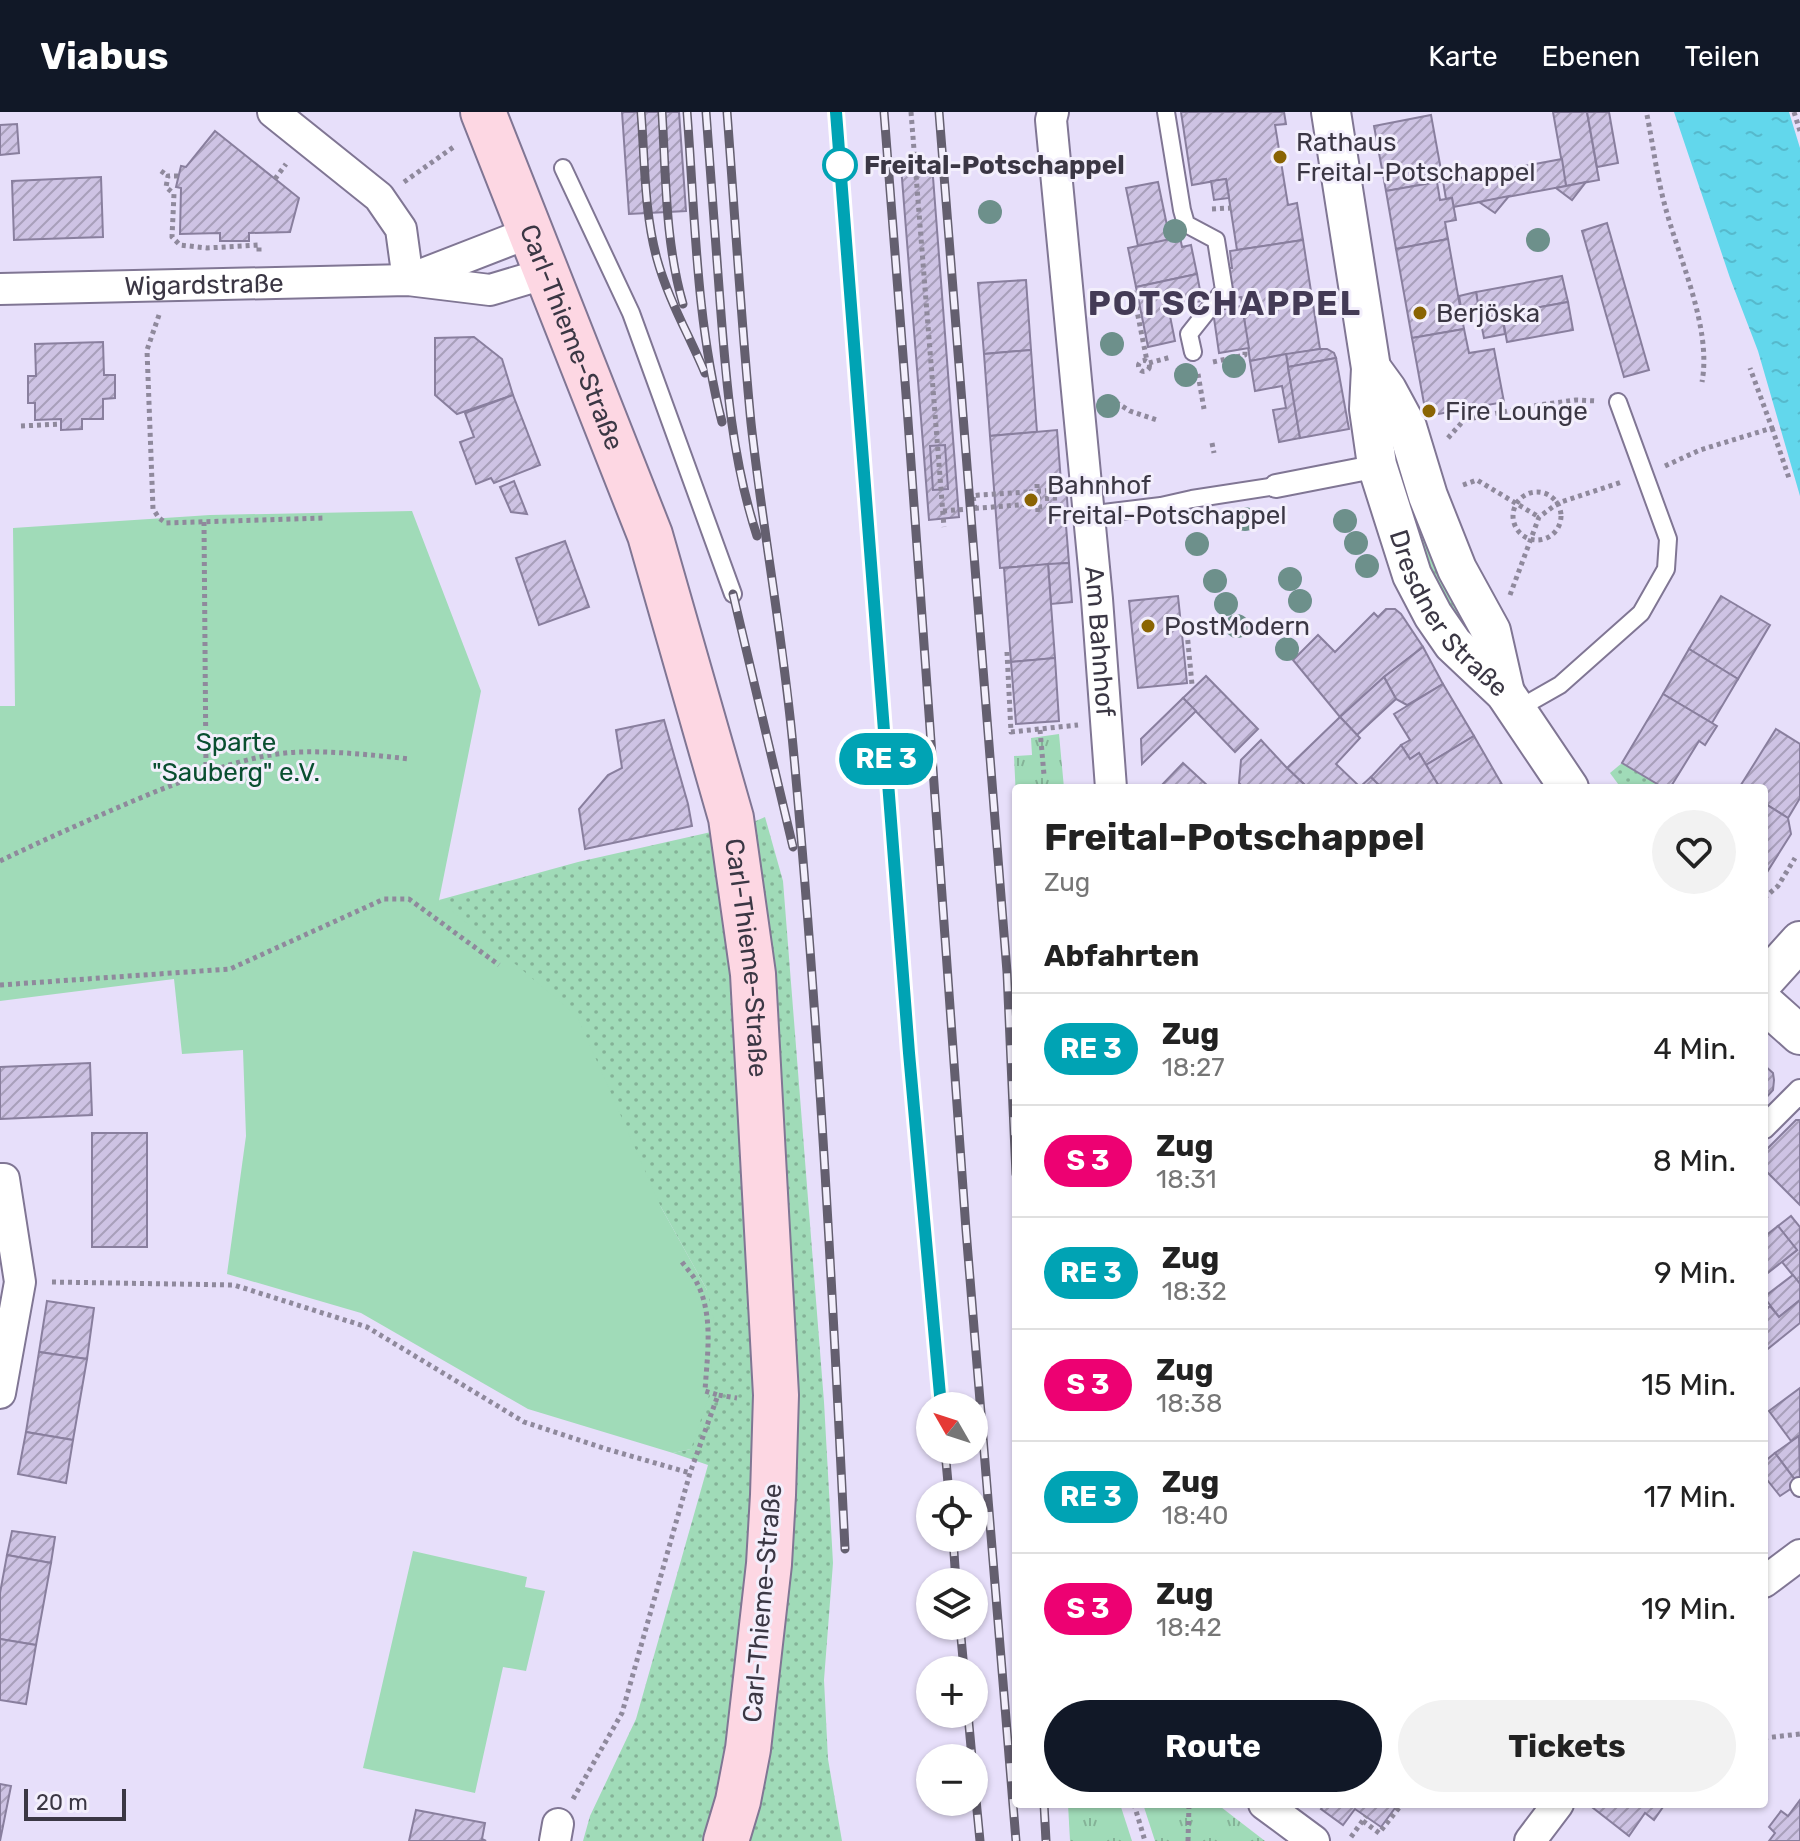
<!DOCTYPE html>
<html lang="de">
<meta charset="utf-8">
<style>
body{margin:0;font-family:Rubik,sans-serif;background:#f2f2f2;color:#222;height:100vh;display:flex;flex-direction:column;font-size:30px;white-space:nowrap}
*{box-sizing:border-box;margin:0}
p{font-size:26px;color:#767676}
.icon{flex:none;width:44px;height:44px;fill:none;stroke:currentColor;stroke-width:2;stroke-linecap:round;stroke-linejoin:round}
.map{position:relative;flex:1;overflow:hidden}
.details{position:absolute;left:1012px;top:672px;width:756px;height:1024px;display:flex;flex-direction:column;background:#fff;border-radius:8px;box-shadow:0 2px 6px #0004}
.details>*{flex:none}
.badge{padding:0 16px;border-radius:26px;font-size:28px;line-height:52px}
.needle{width:52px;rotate:309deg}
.buttons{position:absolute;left:916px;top:1280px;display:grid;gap:16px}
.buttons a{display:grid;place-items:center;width:72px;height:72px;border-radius:50%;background:#fff;box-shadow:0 2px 6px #0004;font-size:40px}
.scale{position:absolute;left:24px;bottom:20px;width:102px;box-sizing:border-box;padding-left:8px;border:4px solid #3b3744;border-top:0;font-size:22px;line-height:28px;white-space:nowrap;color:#3b3744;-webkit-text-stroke:6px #f3effc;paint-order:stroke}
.map>.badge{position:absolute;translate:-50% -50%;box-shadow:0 0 0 4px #fff}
h2{padding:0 32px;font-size:30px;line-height:72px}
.round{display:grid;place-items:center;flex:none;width:84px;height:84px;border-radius:42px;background:#f2f2f2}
.head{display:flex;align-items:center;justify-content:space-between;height:136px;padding:0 32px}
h1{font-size:38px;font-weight:700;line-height:60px}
.cta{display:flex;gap:16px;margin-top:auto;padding:16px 32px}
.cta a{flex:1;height:92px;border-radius:48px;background:#111827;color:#fff;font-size:32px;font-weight:700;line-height:92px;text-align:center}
.cta a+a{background:#f2f2f2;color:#222}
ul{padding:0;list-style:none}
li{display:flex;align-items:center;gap:24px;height:112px;padding:0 32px;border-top:2px solid #e0e0e0}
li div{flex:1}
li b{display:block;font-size:30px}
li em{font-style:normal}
li .badge{min-width:88px;font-weight:700;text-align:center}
header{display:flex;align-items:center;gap:48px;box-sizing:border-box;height:112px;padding:0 40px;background:#111827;color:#fff}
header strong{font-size:38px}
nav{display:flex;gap:44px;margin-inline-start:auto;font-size:28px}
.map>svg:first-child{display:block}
.grass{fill:url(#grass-dots)}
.park{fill:url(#park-tufts)}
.garden{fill:#a0dbb8}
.water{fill:url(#water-ripples)}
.building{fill:url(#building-hatch);stroke:#897f9e;stroke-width:2}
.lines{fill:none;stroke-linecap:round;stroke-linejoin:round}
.service-casing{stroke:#807694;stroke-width:20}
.pedestrian-casing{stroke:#807694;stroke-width:26}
.minor-casing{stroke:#807694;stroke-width:34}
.tertiary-casing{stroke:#807694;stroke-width:42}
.secondary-casing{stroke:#807694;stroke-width:48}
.path{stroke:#8f899c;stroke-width:5;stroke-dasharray:4 4;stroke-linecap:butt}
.service{stroke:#fff;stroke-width:16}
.pedestrian{stroke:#fff;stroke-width:22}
.minor{stroke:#fff;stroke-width:30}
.tertiary{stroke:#fff;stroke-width:38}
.secondary{stroke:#fdd7e3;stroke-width:44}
.rail-casing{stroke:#645f6f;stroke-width:9}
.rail{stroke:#f3effc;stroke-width:6;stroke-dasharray:18;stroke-linecap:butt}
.tree{fill:#6d908b}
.line-casing{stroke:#fff;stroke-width:18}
.line{stroke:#00a3b4;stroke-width:12}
.poi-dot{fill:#8a6403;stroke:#f3effc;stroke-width:3}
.stop-dot{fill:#fff;stroke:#00a3b4;stroke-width:4}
.labels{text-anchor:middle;stroke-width:6;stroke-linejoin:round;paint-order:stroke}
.poi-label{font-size:26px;fill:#3b3744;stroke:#f3effc;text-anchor:start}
.stop-label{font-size:26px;font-weight:bold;fill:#3b3744;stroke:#f3effc;text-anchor:start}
.street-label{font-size:26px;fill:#3b3744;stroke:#f3effc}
.park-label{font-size:26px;fill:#094f30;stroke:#f3effc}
.district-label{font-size:34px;font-weight:bold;letter-spacing:2px;fill:#443b56;stroke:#f3effc}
</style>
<header>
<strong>Viabus</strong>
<nav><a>Karte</a><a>Ebenen</a><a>Teilen</a></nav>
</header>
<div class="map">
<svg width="1800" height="1729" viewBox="0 0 1800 1729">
<defs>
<pattern id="grass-dots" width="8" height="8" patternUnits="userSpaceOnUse" patternTransform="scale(2)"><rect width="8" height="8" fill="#a0dbb8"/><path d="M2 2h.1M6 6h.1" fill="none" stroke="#84b297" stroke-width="1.8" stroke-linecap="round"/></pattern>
<pattern id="park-tufts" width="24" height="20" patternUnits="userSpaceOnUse" patternTransform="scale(2)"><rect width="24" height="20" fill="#a0dbb8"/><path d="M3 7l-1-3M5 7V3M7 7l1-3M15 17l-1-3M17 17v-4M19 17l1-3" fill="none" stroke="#84b297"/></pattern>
<pattern id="water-ripples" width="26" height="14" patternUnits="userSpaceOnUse" patternTransform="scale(2)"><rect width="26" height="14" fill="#62d7ec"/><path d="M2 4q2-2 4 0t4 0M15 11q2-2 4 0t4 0" fill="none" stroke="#56b9cc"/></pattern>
<pattern id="building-hatch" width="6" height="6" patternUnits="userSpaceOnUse" patternTransform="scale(2)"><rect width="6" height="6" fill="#cec3e4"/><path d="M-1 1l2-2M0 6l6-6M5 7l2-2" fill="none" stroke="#a89fba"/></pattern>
</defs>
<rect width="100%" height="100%" fill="#e7dffa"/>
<g class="grass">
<polygon points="1404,356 1475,525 1470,527 1438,496 1389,360"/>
<polygon points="1622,651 1664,676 1621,676 1610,661"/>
<polygon points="765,705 783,769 824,1290 833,1451 824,1568 828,1647 842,1729 583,1729 590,1704 636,1607 708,1353 673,1341 691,1337 707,1178 661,1095 439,788 578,750 751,711"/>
</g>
<g class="park">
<polygon points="1059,622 1064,676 1016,676 1016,686 1014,644 1032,643 1031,626"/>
<polygon points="1068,1692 1120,1692 1132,1729 1070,1729"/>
<polygon points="1143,1692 1217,1692 1265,1729 1155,1729"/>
</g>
<g class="garden">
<polygon points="412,399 481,579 439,788 577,904 661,1095 707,1178 714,1208 710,1280 691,1337 673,1341 528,1297 361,1201 227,1162 246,1024 243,938 182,942 174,867 0,889 0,594 15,594 13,416 210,403"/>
<polygon points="413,1439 527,1465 525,1475 545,1479 526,1559 503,1555 475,1681 363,1656"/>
</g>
<polygon class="water" points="1674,0 1789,0 1800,36 1800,384 1758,239 1730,166"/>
<g class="building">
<polygon points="622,0 679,0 686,99 629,102"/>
<polygon points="1181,0 1284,0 1286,12 1275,13 1288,93 1297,91 1303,128 1237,138 1226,67 1192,73"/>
<polygon points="1553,0 1587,0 1599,68 1566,74"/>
<polygon points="1587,0 1609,0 1618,51 1597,55"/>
<polygon points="1431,3 1443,69 1386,79 1374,14"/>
<polygon points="17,12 19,41 0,43 0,13"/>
<polygon points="215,19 299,86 290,120 249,121 249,129 220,129 220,121 180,122 181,76 176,75 181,54 186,55"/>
<polygon points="1562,47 1566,74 1453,95 1452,86 1446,87 1443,69"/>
<polygon points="932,52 959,405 929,408 901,54"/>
<polygon points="101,65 103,125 14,128 12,69"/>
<polygon points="1226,67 1229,86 1214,88 1211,69"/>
<polygon points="1158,70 1170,128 1138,134 1126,76"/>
<polygon points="1437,70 1440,88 1452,86 1456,108 1445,110 1448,127 1396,137 1386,79"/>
<polygon points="1586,70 1572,88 1556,76"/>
<polygon points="1509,84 1495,101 1479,90"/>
<polygon points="1607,111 1649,258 1624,265 1582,119"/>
<polygon points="1180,125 1182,135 1191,133 1197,162 1136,175 1128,136"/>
<polygon points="1448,127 1464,217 1412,226 1396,137"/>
<polygon points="1303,128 1320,237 1250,249 1241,185 1231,186 1226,156 1232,156 1230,139"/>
<polygon points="1197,162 1202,189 1185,192 1177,187 1167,189 1175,229 1148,235 1136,175"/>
<polygon points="1562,164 1568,190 1480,206 1476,180"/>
<polygon points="1026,168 1031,238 984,242 978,171"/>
<polygon points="1476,180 1479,198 1462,201 1459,184"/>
<polygon points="1568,190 1573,218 1507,230 1502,202"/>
<polygon points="1242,194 1249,236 1219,241 1213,199"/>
<polygon points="1502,202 1505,222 1484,226 1480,206"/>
<polygon points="1464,217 1469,241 1494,237 1504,290 1433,303 1425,297 1412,226"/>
<polygon points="474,225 502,247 513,283 457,302 435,283 435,226"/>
<polygon points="103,230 104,263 115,263 115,286 103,287 103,307 82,307 82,317 61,318 61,307 35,308 35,291 28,291 28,264 36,264 35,232"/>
<polygon points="1320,237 1327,237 1334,241 1336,246 1288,255 1286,242"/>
<polygon points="1031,238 1037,320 990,324 984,242"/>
<polygon points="1286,242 1300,326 1279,330 1273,298 1286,296 1282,274 1255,279 1250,249"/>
<polygon points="1336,246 1349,317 1300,326 1288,255"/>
<polygon points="513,283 540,353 494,371 491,366 476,372 460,330 474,325 465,301"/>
<polygon points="1057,318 1061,370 1066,370 1066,373 1068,400 1065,401 1069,451 1000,456 990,324"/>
<polygon points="945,333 948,377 933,378 930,334"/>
<polygon points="514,369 527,402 511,400 500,375"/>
<polygon points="565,429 589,495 539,513 516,446"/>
<polygon points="1069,451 1072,490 1051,492 1048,452"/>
<polygon points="1048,452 1055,546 1011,550 1004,456"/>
<polygon points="1178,484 1187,571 1138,576 1129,489"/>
<polygon points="1721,484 1770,513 1738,567 1689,537"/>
<polygon points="1386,497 1395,497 1401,502 1423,535 1384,565 1340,605 1293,548 1318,523 1335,540 1374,501 1378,505"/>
<polygon points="1423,535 1443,572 1407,593 1396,587 1384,565"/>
<polygon points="1689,537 1738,567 1712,611 1663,582"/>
<polygon points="1055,546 1059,609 1016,612 1011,550"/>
<polygon points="1206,564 1258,617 1235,640 1183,586"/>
<polygon points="1384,565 1396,587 1357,623 1340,605"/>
<polygon points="1443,572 1474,624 1426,653 1419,641 1410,647 1401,633 1410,628 1394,602"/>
<polygon points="1663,582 1717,614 1705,633 1699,629 1670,676 1664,676 1622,651"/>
<polygon points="1183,586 1196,599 1142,652 1141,627"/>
<polygon points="1340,605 1360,626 1336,652 1360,675 1371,665 1382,676 1308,676 1287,656"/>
<polygon points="664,608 688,692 692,714 585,737 579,697 608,663 622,656 616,618"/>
<polygon points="1776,617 1800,632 1800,686 1788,706 1764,691 1764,676 1739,676"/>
<polygon points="1474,624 1504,676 1440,676 1426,653"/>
<polygon points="1261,628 1287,656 1308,676 1244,676 1239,671 1241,648"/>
<polygon points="1401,633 1410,647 1419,641 1440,676 1382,676 1371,665"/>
<polygon points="1183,651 1209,675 1210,676 1159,676"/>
<polygon points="1764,691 1788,706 1791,722 1764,765"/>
<polygon points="90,951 92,1003 0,1007 0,955"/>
<polygon points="1764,953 1773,961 1774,968 1773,978 1764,988"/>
<polygon points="1796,1008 1800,1008 1800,1093 1764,1057 1764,1040"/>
<rect x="92" y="1021" width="55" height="114"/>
<polygon points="1791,1104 1800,1115 1800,1172 1782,1150 1797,1138 1778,1114"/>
<polygon points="1778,1114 1797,1138 1764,1164 1764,1125"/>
<polygon points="1793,1163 1800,1172 1800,1188 1779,1205 1764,1185"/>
<polygon points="1800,1188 1800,1211 1764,1240 1764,1199 1770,1194 1779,1205"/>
<polygon points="47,1189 94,1196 87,1247 39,1240"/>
<polygon points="39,1240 87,1247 73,1328 26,1320"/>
<polygon points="1800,1276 1800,1323 1791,1329 1769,1299"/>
<polygon points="26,1320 73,1328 66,1371 18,1362"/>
<polygon points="1799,1324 1800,1370 1798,1372 1775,1341"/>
<polygon points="1775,1341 1798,1372 1780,1384 1764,1364 1764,1350"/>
<polygon points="12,1419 55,1425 51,1451 7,1443"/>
<polygon points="7,1443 51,1451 36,1533 0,1527 0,1481"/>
<polygon points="0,1527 36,1533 26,1592 0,1588"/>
<polygon points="0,1672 11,1674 0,1729"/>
<polygon points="1800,1688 1800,1729 1769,1729 1775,1721 1769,1715 1781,1699 1788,1704"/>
<polygon points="1325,1692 1398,1692 1381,1715 1355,1697 1343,1713 1321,1697"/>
<polygon points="1588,1692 1665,1692 1654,1708 1645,1701 1629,1724"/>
<polygon points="416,1698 485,1711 482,1727 486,1729 409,1729"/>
</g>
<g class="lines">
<g class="service-casing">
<g id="service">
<polyline points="1166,0 1182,98 1186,112 1216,128 1224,178 1189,222 1193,240"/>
<polyline points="563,56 631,201 733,482"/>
<polyline points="1087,403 1161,394 1192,387 1276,374"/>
<polyline points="1516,598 1560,573 1641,501 1666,457 1668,427 1618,290"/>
<polyline points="1799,1374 1800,1376"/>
</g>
</g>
<g class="pedestrian-casing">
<g id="pedestrian">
<polyline points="1276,374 1363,357"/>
<polyline points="1764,1015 1800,979"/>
</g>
</g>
<g class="minor-casing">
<g id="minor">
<polyline points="273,0 379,85 401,117 408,168"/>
<path id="s1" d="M1053,0L1051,8L1097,487L1111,676"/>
<polyline points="410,167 531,120"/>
<path id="s2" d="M0,177L408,168L490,178L547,161"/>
<polyline points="0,1067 4,1067 20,1170 0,1281"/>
<polyline points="1764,1470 1800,1443"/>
<polyline points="1264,1692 1314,1729"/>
<polyline points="555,1729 558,1712"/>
<polyline points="1530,1729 1558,1692"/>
</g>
</g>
<g class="tertiary-casing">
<g id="tertiary">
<path id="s3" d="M1331,0L1371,256L1369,297L1377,353L1412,463L1433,503L1453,532L1505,581L1569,676"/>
<polyline points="1371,256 1387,278 1407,315 1428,384 1457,457 1491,519 1505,581"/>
<polyline points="1764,869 1800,829"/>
<polyline points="1764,891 1800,923"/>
</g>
</g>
<g class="secondary-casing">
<g id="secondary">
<path id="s4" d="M483,0L650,423L731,706L753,862L776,1283L773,1383L769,1452L748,1637L738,1689L726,1729"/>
</g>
</g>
<g class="path">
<polyline points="911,0 944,415"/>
<polyline points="1794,0 1800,19"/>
<path d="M1647,3C1653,33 1657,65 1665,94C1679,147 1712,216 1702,270"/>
<polyline points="161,59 168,64"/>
<polyline points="178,64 168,64 166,75 174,82 172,125 180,133 207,136 259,133 259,140"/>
<polyline points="275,67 286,52"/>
<polyline points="404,70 455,34"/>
<polyline points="1212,97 1231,96"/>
<polyline points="1133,179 1147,249"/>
<polyline points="159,203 147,238 153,397 159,406 166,411 324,406"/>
<circle cx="1144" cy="254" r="5.5"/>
<polyline points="1213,250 1245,243 1245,237"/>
<polyline points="1149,251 1171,245"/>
<polyline points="1198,262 1204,297"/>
<polyline points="1109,286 1130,299 1157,308"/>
<polyline points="21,314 61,312"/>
<polyline points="1772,316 1789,366"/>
<polyline points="1448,326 1464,308 1532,294 1576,288 1597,289"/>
<polyline points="1212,331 1214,341"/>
<polyline points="1665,354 1700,338 1772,316 1750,256"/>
<polyline points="1037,372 1038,403"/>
<polyline points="1463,373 1477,368 1539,405"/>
<polyline points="1029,380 1055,378"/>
<circle cx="1537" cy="404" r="24"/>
<polyline points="1037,387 1057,386"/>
<polyline points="975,397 973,384 979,383 1029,380 1030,392"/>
<polyline points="943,399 1030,392 1038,395 1057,394"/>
<polyline points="204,410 206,660"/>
<polyline points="1510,483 1539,405 1558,391 1622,370"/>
<polyline points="1187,520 1192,573"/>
<polyline points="1007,540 1011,620 1078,613"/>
<polyline points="1040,618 1044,663"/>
<path d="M0,749C52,724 104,701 157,679C202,662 250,642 299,640C336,639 373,643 410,647"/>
<polyline points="1764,786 1778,774 1795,746"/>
<polyline points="0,873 230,857 384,787 409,787 499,853"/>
<path d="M682,1150C687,1157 694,1164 697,1171C714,1204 707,1244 705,1279L718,1283"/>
<polyline points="52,1170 234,1173 367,1215 524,1310 603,1336 690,1361"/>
<polyline points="1764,1626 1800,1622"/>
<polyline points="573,1687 622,1601 690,1361 718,1283 737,1286"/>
<polyline points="1134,1692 1145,1729"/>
<polyline points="1363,1709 1379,1721 1402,1692"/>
<polyline points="1351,1725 1366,1704"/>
<polyline points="1188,1729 1189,1692"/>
</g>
<use href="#service" class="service"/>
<use href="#pedestrian" class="pedestrian"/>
<use href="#minor" class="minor"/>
<use href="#tertiary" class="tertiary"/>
<use href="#secondary" class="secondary"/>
<g class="rail-casing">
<g id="rail">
<path d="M641,0C645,49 644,100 657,147C668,187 689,223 705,261"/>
<path d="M662,0C666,64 665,130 683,192"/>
<path d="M687,0C695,103 696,210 722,310"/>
<path d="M706,0C711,63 715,126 720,189C726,268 732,348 757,424"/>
<path d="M727,0C735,104 741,208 751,311C763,419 783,526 793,634C818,901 832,1170 845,1437"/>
<polyline points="836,0 909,941 941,1294"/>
<polyline points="884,0 907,295 966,1118 1016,1729"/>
<polyline points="939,0 1007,860 1016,1062"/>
<polyline points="733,482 793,735"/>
<polyline points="945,1338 949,1382"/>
<polyline points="953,1426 956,1470"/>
<polyline points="960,1514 964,1558"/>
<polyline points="968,1602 972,1646"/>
<polyline points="974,1667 980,1729"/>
<polyline points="1044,1692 1046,1729"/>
</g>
</g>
<use href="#rail" class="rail"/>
</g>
<g class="tree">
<circle cx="990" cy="100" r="12"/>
<circle cx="1175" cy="119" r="12"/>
<circle cx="1538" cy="128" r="12"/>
<circle cx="1112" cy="232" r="12"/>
<circle cx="1234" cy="254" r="12"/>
<circle cx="1186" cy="263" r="12"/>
<circle cx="1108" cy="294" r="12"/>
<circle cx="1245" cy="407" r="12"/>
<circle cx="1345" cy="409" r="12"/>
<circle cx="1356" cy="431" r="12"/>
<circle cx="1197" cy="432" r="12"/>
<circle cx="1367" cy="454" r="12"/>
<circle cx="1290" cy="467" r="12"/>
<circle cx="1215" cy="469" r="12"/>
<circle cx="1300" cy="489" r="12"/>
<circle cx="1226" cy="492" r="12"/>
<circle cx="1237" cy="514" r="12"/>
<circle cx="1287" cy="537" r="12"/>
</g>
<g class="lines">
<g class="line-casing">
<polyline id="line" points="836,0 909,941 941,1294"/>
</g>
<use href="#line" class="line"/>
</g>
<g class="poi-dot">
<circle cx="1280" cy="45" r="8"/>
<circle cx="1420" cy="201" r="8"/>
<circle cx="1429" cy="299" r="8"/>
<circle cx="1031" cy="388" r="8"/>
<circle cx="1148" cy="514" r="8"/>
</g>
<circle class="stop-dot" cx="840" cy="53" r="16"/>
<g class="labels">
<g class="poi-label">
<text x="1296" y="39">Rathaus<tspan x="1296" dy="30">Freital-Potschappel</tspan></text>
<text x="1436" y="210">Berjöska</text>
<text x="1445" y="308">Fire Lounge</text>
<text x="1047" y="382">Bahnhof<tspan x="1047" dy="30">Freital-Potschappel</tspan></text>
<text x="1164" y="523">PostModern</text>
</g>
<g class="stop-label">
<text x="864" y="62">Freital-Potschappel</text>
</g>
<g class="street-label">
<text dy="9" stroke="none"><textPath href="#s2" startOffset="204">Wigardstraße</textPath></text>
<text dy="9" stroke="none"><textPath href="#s4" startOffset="242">Carl-Thieme-Straße</textPath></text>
<text dy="9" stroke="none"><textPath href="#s3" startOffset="524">Dresdner Straße</textPath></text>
<text dy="9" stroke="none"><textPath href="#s1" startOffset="532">Am Bahnhof</textPath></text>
<text dy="9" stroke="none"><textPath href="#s4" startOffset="890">Carl-Thieme-Straße</textPath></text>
<text transform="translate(762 1491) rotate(-85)" y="9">Carl-Thieme-Straße</text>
</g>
<g class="park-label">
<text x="236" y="639">Sparte<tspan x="236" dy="30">"Sauberg" e.V.</tspan></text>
</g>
<g class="district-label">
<text x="1225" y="203">POTSCHAPPEL</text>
</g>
</g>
</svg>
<div class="buttons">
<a><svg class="needle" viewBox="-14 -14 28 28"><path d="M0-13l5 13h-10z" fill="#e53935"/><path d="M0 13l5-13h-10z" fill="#767676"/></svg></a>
<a><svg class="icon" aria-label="locate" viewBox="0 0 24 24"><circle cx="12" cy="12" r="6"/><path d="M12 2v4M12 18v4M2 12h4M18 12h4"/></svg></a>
<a><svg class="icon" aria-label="layers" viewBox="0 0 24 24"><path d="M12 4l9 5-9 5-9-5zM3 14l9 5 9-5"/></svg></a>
<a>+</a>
<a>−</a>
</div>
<div class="scale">20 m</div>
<b class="badge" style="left:886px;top:647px;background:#00a3b4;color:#fff">RE 3</b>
<section class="details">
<div class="head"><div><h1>Freital-Potschappel</h1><p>Zug</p></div><a class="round"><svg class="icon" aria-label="heart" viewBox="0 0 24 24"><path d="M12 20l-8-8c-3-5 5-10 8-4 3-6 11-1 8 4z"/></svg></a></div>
<h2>Abfahrten</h2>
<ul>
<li><span class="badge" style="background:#00a3b4;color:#fff">RE 3</span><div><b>Zug</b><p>18:27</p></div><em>4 Min.</em></li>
<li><span class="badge" style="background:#ed0172;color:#fff">S 3</span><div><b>Zug</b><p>18:31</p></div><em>8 Min.</em></li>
<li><span class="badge" style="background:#00a3b4;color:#fff">RE 3</span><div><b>Zug</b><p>18:32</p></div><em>9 Min.</em></li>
<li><span class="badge" style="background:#ed0172;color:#fff">S 3</span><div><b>Zug</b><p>18:38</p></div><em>15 Min.</em></li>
<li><span class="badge" style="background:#00a3b4;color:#fff">RE 3</span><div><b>Zug</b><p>18:40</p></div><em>17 Min.</em></li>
<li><span class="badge" style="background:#ed0172;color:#fff">S 3</span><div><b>Zug</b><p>18:42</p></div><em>19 Min.</em></li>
</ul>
<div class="cta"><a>Route</a><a>Tickets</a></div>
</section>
</div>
